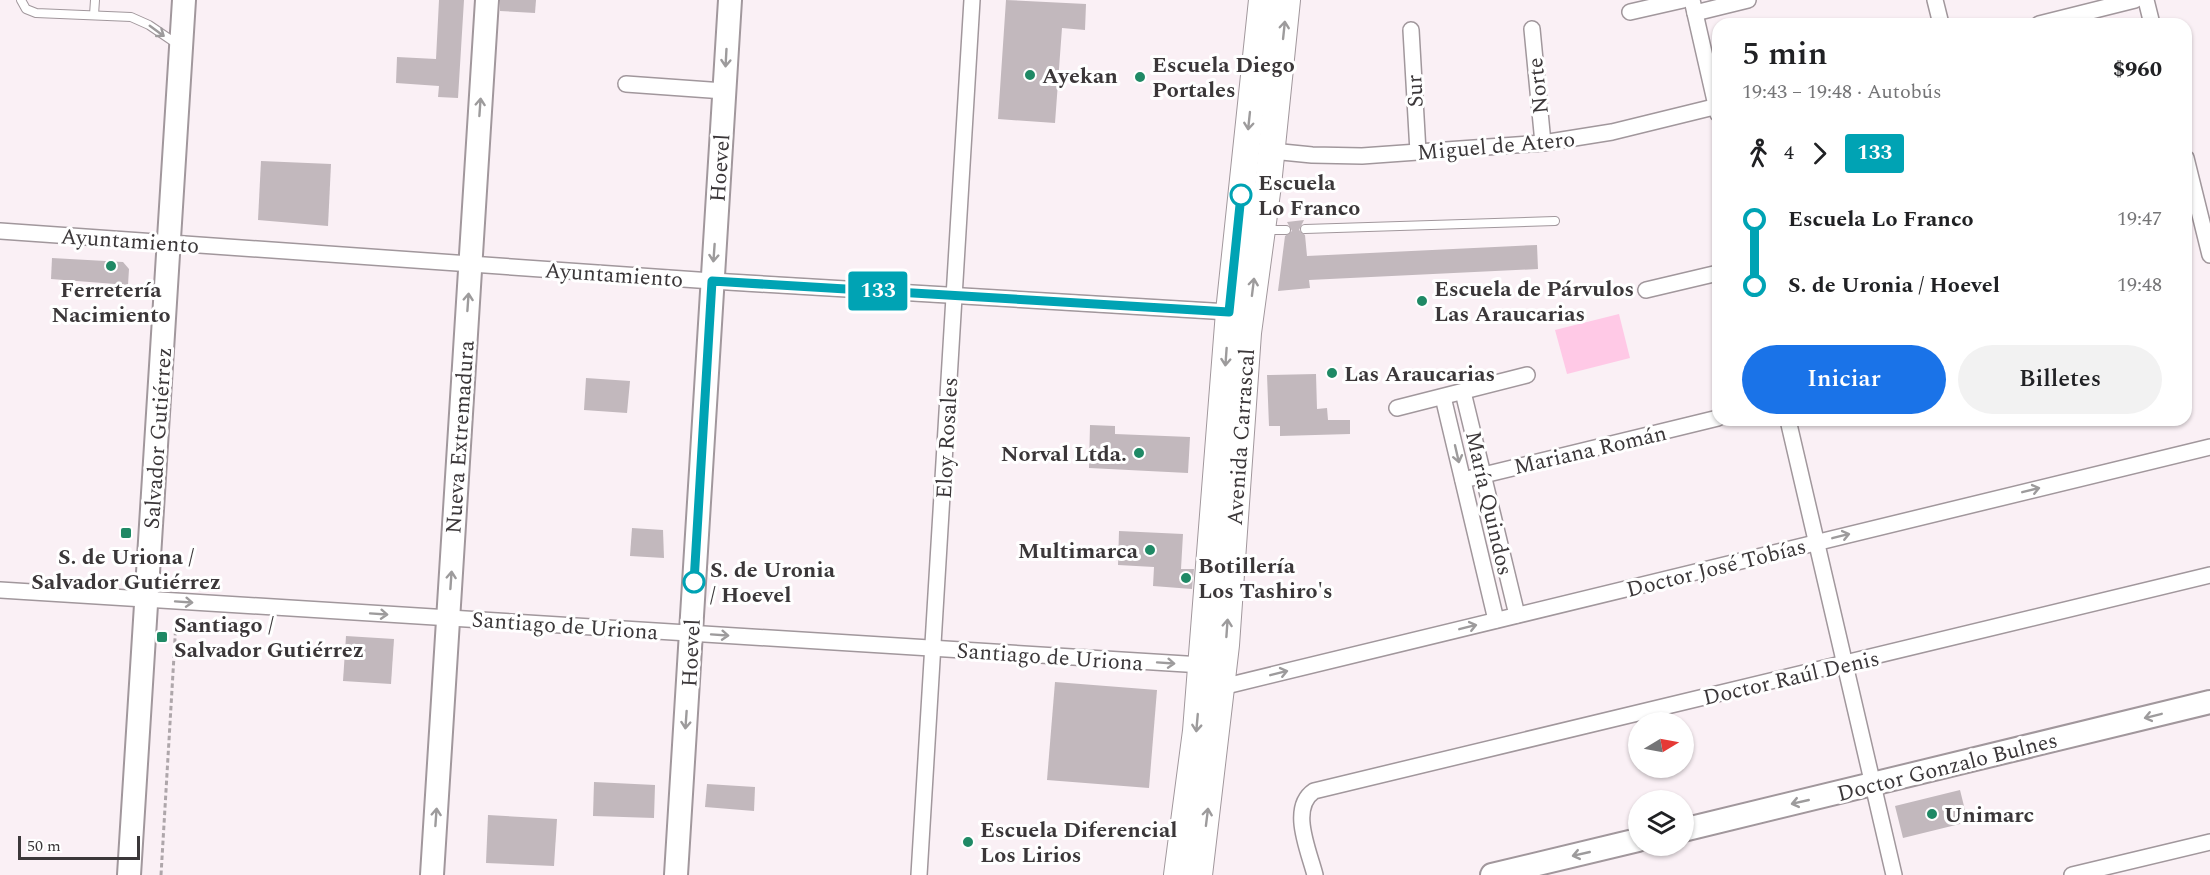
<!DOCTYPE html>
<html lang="es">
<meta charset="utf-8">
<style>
body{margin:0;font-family:Spectral,serif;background:#f2f2f2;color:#202124;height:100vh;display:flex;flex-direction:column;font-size:22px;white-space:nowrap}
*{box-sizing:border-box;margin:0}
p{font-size:20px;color:#757577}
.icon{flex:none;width:33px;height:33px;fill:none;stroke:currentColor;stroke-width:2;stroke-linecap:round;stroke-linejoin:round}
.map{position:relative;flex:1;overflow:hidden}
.sheet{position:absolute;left:1712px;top:18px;width:480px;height:408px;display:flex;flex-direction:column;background:#fff;border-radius:18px;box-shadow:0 2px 4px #0004}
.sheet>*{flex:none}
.badge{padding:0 12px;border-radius:4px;font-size:21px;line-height:39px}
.needle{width:39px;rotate:80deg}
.tools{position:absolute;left:1628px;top:712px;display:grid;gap:12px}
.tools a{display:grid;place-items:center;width:66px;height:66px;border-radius:50%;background:#fff;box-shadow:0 2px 4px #0004;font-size:30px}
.scale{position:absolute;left:18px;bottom:15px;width:122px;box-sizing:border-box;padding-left:6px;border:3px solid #3b3739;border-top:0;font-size:16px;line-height:21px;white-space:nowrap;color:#3b3739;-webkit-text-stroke:4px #fff;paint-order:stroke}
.map>.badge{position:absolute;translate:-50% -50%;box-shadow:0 0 0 3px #fff}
.legs{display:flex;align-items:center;gap:9px;height:66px;padding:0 30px;font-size:20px}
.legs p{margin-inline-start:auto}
.summary{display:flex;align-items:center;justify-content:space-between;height:102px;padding:0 30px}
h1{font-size:33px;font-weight:600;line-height:45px}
.cta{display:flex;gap:12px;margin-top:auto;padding:12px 30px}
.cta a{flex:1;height:69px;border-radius:36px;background:#1a73e8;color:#fff;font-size:24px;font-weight:600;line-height:69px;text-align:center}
.cta a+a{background:#f2f2f2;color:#202124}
ul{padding:0 30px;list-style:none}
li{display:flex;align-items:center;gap:21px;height:66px;font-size:22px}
li i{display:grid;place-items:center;width:9px;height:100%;margin:0 8px;background:currentColor}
li i::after{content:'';width:15px;height:15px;margin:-8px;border:4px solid;border-radius:50%;background:#fff}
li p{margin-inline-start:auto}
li:first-child i{background:linear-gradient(#0000 50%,currentColor 0)}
li:last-child i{background:linear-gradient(currentColor 50%,#0000 0)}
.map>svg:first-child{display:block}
.green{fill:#ffc9e6}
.building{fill:#c2b8bd}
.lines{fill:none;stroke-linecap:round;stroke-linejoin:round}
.lane-casing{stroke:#a1979c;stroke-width:10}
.street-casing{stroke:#a1979c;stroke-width:18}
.secondary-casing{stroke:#a1979c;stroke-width:26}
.primary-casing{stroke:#a1979c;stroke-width:28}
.path{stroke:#aea6aa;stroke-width:3;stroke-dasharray:4.5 3;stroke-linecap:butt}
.lane{stroke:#fff;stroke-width:8}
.street{stroke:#fff;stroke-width:15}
.secondary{stroke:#fff;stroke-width:22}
.primary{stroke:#fff;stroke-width:26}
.oneway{stroke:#9d9b9c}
.line-1-casing{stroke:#fff;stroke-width:14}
.line-1{stroke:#00a3b4;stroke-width:9}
.poi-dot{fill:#1f8965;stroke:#fff;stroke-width:2}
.stop-1-dot{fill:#fff;stroke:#00a3b4;stroke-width:3}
.labels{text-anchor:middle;stroke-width:6;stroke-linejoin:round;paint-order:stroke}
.poi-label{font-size:22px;font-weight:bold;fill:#3b3739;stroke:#fff;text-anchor:start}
.street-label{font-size:22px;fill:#3b3739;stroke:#fff}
.stop-label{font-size:22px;font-weight:bold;fill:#3b3739;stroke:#fff;text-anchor:start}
</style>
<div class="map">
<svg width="2210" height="875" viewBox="0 0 2210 875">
<rect width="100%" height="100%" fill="#faf0f5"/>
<polygon class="green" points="1619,314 1630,358 1567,374 1555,330"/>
<g class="building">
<polygon points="439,0 464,0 458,98 438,97 439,86 396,83 397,57 436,59"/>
<polygon points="500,0 536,0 535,13 500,11"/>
<polygon points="1006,0 1086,4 1085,30 1062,28 1055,123 998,119"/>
<polygon points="261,161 331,164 328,226 258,220"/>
<polygon points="1304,220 1299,230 1305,235 1307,256 1537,245 1538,269 1309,280 1310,288 1278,291 1285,236 1292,231 1287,222"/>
<polygon points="52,258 123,262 129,269 128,285 51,279"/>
<polygon points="1316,374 1317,409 1327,408 1328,420 1350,420 1350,434 1280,436 1280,426 1269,426 1267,375"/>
<polygon points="586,378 630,381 627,413 584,410"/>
<polygon points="1090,425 1115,426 1115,434 1190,437 1188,473 1089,468"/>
<polygon points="632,528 663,530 664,558 630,556"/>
<polygon points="1119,531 1183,534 1181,569 1194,569 1192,589 1153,586 1154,567 1118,565"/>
<polygon points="346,636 394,639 391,684 343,681"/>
<polygon points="1055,682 1157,690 1149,788 1047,780"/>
<polygon points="594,782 655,785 654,818 593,816"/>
<polygon points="707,784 755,787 754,811 705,807"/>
<polygon points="1960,790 1968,822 1903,838 1895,806"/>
<polygon points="488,815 557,819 554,866 486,863"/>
</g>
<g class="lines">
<g class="lane-casing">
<g id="lane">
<polyline points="21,0 26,9 36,13 131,17 149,25 177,44"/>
<polyline points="94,15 95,0"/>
<polyline points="1305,229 1555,221"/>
<polyline points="1265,230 1286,230"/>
</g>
</g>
<g class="street-casing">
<g id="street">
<polyline points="1692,0 1718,114"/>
<polyline points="1935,0 1941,24"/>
<polyline points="2146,0 2152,24"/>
<polyline points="1630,12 1683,0"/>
<polyline points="1695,13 1748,0"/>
<polyline points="2039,24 2135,0"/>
<polyline points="1532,29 1543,143"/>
<polyline points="1411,30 1418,152"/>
<polyline points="626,84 724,91"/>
<polyline points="1272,151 1312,155 1362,156 1543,143 1612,132 1718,106"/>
<polyline points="2186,158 2210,255"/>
<polyline points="0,231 712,281 1229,312"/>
<polyline points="1646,290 1718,273"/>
<polyline points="1463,392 1517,615"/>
<polyline points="1443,397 1496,620"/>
<polyline points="1397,408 1527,375"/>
<polyline points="1788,420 1894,875"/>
<polyline points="1463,480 1718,418"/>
<polyline points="0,590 1202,665"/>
<polyline points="1222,687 2210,447"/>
<polyline points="919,875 972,0"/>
<path d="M1315,875C1309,851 1289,808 1314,791L2210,575"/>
<polyline points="2072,875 2210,842"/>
</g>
</g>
<g class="secondary-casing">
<g id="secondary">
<polyline points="1683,830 2210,702"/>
<polyline points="129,875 184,0"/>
<polyline points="432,875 487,0"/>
<polyline points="676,875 730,0"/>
<polyline points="1492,875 1638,840"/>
</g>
</g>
<g class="primary-casing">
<g id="primary">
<polyline points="1177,875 1196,731 1229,312 1262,0"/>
<polyline points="1199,875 1226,645 1248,333 1268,185 1287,0"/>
</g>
</g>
<polyline class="path" points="161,875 176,622"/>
<use href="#lane" class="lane"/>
<use href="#street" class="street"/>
<use href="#secondary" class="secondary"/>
<use href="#primary" class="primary"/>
</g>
<defs><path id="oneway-shaft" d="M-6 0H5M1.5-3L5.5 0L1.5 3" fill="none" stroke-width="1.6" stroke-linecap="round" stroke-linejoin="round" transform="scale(1.5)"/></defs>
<g class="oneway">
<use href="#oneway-shaft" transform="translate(1284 30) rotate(-84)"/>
<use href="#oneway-shaft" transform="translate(157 31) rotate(36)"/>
<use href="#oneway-shaft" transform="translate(726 58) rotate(93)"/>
<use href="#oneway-shaft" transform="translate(480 107) rotate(-86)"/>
<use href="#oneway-shaft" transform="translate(1249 121) rotate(96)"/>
<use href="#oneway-shaft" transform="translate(714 253) rotate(94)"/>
<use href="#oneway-shaft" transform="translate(1253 287) rotate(-83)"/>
<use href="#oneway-shaft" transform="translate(468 302) rotate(-86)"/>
<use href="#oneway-shaft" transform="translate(1226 357) rotate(94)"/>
<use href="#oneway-shaft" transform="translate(1457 454) rotate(77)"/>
<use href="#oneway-shaft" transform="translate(2031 490) rotate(-14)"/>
<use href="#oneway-shaft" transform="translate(1841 536) rotate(-14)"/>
<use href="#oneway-shaft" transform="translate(451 580) rotate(-86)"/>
<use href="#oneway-shaft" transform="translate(184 602) rotate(4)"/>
<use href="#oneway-shaft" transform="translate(379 614) rotate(4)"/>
<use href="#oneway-shaft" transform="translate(1468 627) rotate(-14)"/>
<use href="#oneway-shaft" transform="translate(1227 628) rotate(-86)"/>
<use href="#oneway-shaft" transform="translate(720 635) rotate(4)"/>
<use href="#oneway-shaft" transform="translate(1166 663) rotate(4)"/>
<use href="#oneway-shaft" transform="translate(1279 673) rotate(-14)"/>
<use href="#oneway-shaft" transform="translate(2153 716) rotate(166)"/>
<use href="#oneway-shaft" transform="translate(686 720) rotate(94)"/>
<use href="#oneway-shaft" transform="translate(1197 723) rotate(95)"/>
<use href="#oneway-shaft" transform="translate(1800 802) rotate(167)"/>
<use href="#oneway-shaft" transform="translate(436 817) rotate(-86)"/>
<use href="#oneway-shaft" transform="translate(1207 817) rotate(-83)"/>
<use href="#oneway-shaft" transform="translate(1581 854) rotate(167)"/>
</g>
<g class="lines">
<g class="line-1-casing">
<polyline id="line-1" points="694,582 712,281 1229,312 1241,195"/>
</g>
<use href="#line-1" class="line-1"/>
</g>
<g class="poi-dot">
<circle cx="1030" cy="75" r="6"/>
<circle cx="1140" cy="77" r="6"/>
<circle cx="111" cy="266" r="6"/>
<circle cx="1422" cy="301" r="6"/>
<circle cx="1332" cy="373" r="6"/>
<circle cx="1139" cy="453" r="6"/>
<rect x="120" y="527" width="12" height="12" rx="3"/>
<circle cx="1150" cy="550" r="6"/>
<circle cx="1186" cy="578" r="6"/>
<rect x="156" y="631" width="12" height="12" rx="3"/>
<circle cx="1932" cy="814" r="6"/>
<circle cx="968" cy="842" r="6"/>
</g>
<g class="stop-1-dot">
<circle cx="1241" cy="195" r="10"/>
<circle cx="694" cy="582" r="10"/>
</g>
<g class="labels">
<g class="poi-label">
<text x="1152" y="72">Escuela Diego<tspan x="1152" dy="25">Portales</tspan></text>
<text x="1042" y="83">Ayekan</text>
<text x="1434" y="296">Escuela de Párvulos<tspan x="1434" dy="25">Las Araucarias</tspan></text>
<text x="111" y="297" text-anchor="middle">Ferretería<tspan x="111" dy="25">Nacimiento</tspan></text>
<text x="1344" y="381">Las Araucarias</text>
<text x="1127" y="461" text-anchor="end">Norval Ltda.</text>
<text x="1138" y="558" text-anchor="end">Multimarca</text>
<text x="126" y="564" text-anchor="middle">S. de Uriona /<tspan x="126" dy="25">Salvador Gutiérrez</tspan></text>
<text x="1198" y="573">Botillería<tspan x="1198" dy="25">Los Tashiro's</tspan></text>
<text x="174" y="632">Santiago /<tspan x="174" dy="25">Salvador Gutiérrez</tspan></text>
<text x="1944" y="822">Unimarc</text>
<text x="980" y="837">Escuela Diferencial<tspan x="980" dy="25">Los Lirios</tspan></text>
</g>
<g class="street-label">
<text transform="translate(1537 86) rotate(-96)" y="8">Norte</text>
<text transform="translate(1414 91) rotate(-93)" y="8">Sur</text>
<text transform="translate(1496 145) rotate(-5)" y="8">Miguel de Atero</text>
<text transform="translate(719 168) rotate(-86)" y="8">Hoevel</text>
<text transform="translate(130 240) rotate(4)" y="8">Ayuntamiento</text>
<text transform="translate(614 274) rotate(4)" y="8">Ayuntamiento</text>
<text transform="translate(459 437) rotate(-86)" y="8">Nueva Extremadura</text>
<text transform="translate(1240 437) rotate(-86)" y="8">Avenida Carrascal</text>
<text transform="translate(157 438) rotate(-86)" y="8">Salvador Gutiérrez</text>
<text transform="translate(946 438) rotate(-87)" y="8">Eloy Rosales</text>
<text transform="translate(1590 449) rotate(-13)" y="8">Mariana Román</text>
<text transform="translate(1490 503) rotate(77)" y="8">María Quindos</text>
<text transform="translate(1716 567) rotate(-14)" y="8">Doctor José Tobías</text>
<text transform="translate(565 625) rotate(4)" y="8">Santiago de Uriona</text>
<text transform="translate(690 653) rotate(-87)" y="8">Hoevel</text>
<text transform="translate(1050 656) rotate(4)" y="8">Santiago de Uriona</text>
<text transform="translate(1791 677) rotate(-13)" y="8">Doctor Raúl Denis</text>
<text transform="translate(1947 766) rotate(-14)" y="8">Doctor Gonzalo Bulnes</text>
</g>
<g class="stop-label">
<text x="1258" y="190">Escuela<tspan x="1258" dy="25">Lo Franco</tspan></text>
<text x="710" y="577">S. de Uronia<tspan x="710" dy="25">/ Hoevel</tspan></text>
</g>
</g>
</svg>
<div class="tools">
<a><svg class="needle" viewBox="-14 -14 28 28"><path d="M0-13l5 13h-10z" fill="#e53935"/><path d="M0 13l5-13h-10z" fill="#757577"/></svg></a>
<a><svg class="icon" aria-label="layers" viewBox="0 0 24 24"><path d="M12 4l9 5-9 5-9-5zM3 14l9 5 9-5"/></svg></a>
</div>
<div class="scale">50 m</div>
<b class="badge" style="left:878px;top:291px;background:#00a3b4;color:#fff">133</b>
<section class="sheet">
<div class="summary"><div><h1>5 min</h1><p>19:43 – 19:48 · Autobús</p></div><b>$960</b></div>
<div class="legs"><svg class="icon" aria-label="walk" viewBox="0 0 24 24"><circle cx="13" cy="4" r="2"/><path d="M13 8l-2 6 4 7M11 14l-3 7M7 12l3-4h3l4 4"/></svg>4<svg class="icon" aria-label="forward" viewBox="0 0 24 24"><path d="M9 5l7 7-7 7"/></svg><b class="badge" style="background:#00a3b4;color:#fff">133</b></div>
<ul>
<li><i style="color:#00a3b4"></i><b>Escuela Lo Franco</b><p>19:47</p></li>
<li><i style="color:#00a3b4"></i><b>S. de Uronia / Hoevel</b><p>19:48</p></li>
</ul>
<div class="cta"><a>Iniciar</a><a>Billetes</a></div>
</section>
</div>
